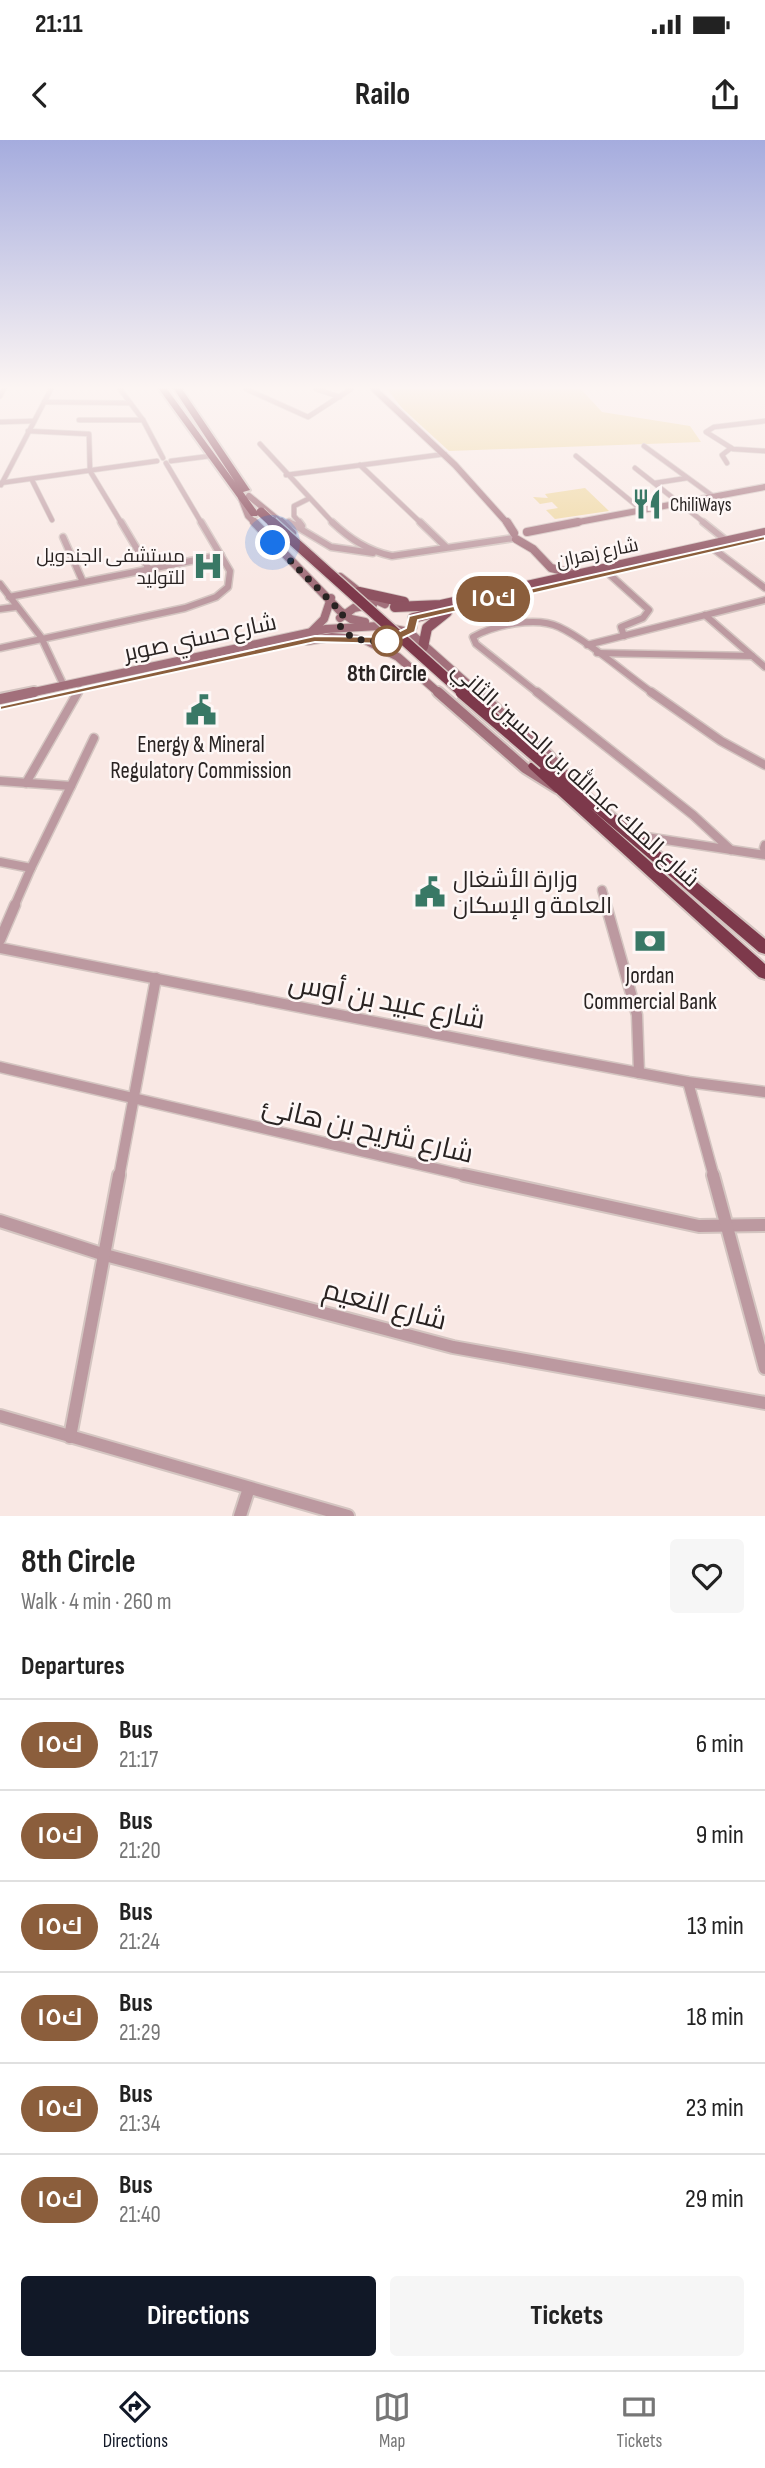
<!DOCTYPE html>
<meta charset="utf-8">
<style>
body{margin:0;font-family:"Sofia Sans Condensed",Cairo,sans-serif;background:#f6f6f6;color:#222;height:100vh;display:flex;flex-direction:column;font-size:26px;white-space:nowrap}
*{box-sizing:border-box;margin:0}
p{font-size:23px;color:#767676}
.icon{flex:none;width:38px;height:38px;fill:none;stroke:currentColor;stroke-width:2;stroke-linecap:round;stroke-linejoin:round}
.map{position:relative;height:1376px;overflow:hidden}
.sheet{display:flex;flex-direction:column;background:#fff;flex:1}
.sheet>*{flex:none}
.badge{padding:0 14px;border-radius:23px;font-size:24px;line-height:46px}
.you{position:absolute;width:35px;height:35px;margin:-18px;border:5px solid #fff;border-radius:50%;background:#1a73e8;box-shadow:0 0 0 10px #1a73e833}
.map>.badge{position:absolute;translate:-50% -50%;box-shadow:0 0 0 4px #fff}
h2{padding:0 21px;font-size:26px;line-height:63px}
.round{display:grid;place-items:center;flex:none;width:74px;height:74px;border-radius:7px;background:#f6f6f6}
.overview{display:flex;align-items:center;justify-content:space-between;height:119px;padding:0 21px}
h1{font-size:33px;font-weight:700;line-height:52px}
.action{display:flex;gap:14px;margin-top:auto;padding:14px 21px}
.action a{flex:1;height:80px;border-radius:7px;background:#111827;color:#fff;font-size:28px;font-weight:700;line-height:80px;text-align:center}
.action a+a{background:#f6f6f6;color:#222}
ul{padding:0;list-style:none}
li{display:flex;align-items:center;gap:21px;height:91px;padding:0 21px;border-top:2px solid #e0e0e0}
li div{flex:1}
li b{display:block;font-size:26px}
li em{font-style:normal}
li .badge{min-width:77px;font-weight:700;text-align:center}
.status{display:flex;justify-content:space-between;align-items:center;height:49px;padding:0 35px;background:#fff;direction:ltr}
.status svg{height:19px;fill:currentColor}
header{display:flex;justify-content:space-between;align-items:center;height:91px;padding:0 21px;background:#fff;font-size:32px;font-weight:700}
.menu{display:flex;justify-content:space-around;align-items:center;height:98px;border-top:2px solid #e0e0e0;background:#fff;font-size:19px;color:#767676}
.menu a{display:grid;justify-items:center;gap:4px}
.menu .selected{color:#111827}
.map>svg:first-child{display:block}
.green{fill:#eed69c}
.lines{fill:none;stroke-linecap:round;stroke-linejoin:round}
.street-far4-casing{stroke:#d4c5c1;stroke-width:6}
.street-far3-casing{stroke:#d4c5c1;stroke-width:9}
.street-far2-casing{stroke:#d4c5c1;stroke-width:11}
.street-far1-casing{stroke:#d4c5c1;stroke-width:13}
.street-casing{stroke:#d4c5c1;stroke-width:16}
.secondary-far2-casing{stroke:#d4c5c1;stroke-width:8}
.secondary-far1-casing{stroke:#d4c5c1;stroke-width:10}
.secondary-casing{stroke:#d4c5c1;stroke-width:14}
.primary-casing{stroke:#d4c5c1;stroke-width:12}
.highway-casing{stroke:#d4c5c1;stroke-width:4}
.street-far4{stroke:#bc99a0;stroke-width:4.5}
.street-far3{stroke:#bc99a0;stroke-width:6}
.street-far2{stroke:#bc99a0;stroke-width:8}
.street-far1{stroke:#bc99a0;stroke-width:10}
.street{stroke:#bc99a0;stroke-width:12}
.secondary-far2{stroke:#a2707b;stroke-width:6}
.secondary-far1{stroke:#a2707b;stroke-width:8}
.secondary{stroke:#a2707b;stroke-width:10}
.primary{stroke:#8e5361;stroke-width:10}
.highway{fill:#7d394b;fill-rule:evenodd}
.highway-bridge-far2-casing{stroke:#d4c5c1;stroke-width:10;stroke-linecap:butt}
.highway-bridge-far1-casing{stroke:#d4c5c1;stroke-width:13;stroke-linecap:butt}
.highway-bridge-casing{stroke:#d4c5c1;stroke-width:17;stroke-linecap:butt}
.highway-bridge-far2{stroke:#7d394b;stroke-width:9}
.highway-bridge-far1{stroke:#7d394b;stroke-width:10}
.highway-bridge{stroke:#7d394b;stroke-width:13}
.line{fill:#8b5e3c;stroke:#fff;stroke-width:2}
.walk{stroke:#292322;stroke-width:7;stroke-dasharray:0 12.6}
.stop-dot{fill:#fff;stroke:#8b5e3c;stroke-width:3.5}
.labels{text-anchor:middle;stroke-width:5;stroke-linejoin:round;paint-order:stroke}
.far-poi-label{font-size:19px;fill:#292322;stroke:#fef7f6;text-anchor:start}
.far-street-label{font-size:19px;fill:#292322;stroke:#fef7f6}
.street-label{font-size:23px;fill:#292322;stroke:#fef7f6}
.stop-label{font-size:23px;font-weight:bold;fill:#292322;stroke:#fef7f6}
.poi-label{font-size:23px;fill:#292322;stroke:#fef7f6}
.near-street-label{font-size:28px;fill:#292322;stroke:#fef7f6}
</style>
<div class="status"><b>21:11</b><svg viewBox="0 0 49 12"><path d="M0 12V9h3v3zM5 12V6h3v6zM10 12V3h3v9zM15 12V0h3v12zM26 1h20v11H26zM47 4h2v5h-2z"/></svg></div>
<header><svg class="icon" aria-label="back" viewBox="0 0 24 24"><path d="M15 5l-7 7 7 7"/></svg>Railo<svg class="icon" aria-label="share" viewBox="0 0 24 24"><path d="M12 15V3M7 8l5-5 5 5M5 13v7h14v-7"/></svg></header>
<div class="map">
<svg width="765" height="1376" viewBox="0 0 765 1376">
<rect width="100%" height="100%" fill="#f9e8e4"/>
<g class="green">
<polygon points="387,249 581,249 602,272 690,286 701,302 449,311 402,268"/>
<polygon points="585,348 609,371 555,379 546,370 558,368 552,362 540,364 533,357 548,358 545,354"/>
</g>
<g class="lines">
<g class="street-far4-casing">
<g id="street-far4">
<polyline points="120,249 143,280 163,318"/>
<polyline points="246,249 308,277 351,249"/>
<polyline points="316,249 340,257"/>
<polyline points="0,256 4,249"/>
<polyline points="44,262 130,263"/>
<polyline points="79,280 143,280"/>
<polyline points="765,281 714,287 706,292 733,309 765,311"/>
<polyline points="0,282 34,281"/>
<polyline points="28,291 89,294 90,331 122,384"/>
<polyline points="260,304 334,384"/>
<polyline points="644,306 714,357"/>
<polyline points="576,316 643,371"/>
<polyline points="171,321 210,316"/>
<polyline points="166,323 202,384"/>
<polyline points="727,323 722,315 731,308"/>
<polyline points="360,325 422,384"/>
<polyline points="635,328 706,384"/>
<polyline points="286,335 445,314"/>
<polyline points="32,340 52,380"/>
<polyline points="0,343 157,321"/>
<polyline points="655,343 687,338"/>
<polyline points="1,345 51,249"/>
<polyline points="279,381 295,384"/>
<polyline points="301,384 294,376 294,366 308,359"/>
</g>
</g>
<g class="street-far3-casing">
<g id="street-far3">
<polyline points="121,382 149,429"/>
<polyline points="289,382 331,407 373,413"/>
<polyline points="299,382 302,386"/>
<path d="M332,382C350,399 368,411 392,416L514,398"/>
<polyline points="420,382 446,407"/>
<polyline points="703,382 728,402"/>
<polyline points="63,397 83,442"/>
<polyline points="715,410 765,448"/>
<polyline points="609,434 649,470 643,478 621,487 624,496"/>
<polyline points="0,444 41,497 64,546"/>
<polyline points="9,457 221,415"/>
<polyline points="0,469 15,467"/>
<polyline points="705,475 765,527"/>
<polyline points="587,505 765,460"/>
<polyline points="0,508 185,468 216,457 228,447 230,431 201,382"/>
<polyline points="597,513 752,516"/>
<polyline points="77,554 80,549"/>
<path d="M539,554L476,504L473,497C494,485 536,476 559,487C587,500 627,535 654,554"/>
</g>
</g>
<g class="street-far2-casing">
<g id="street-far2">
<polyline points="537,552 693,675 731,710"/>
<polyline points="651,552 721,601 765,625"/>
<polyline points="0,641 71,646 94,598"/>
<polyline points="26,643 78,552"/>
<polyline points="633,695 765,715"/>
<polyline points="764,708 765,705"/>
<polyline points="0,722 31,728 14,767"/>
<polyline points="31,728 71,646"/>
<polyline points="602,750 607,767"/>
</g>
</g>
<g class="street-far1-casing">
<g id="street-far1">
<polyline points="606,765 637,875 639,933"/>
<polyline points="0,800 15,765"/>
<polyline points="0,808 543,915 688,942 765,952"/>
<polyline points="0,927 472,1037"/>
<polyline points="688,942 714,1037"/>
<polyline points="119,1037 156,838"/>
</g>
</g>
<g class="street-casing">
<g id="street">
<polyline points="464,1035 699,1086 765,1085"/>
<polyline points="713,1035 765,1228"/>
<polyline points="0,1081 105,1115 453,1207 765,1263"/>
<polyline points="0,1276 348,1376"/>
<polyline points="70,1297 119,1035"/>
<polyline points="240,1376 249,1348"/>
</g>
</g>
<g class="secondary-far2-casing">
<g id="secondary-far2">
<polyline points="374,249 455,325 508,384"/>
<polyline points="249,356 283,384"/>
<polyline points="241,358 248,376 256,384"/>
<polyline points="568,384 765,347"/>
</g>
</g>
<g class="secondary-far1-casing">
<g id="secondary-far1">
<polyline points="254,382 340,471 351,479 365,482"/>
<polyline points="281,382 292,393"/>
<polyline points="507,382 514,393"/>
<polyline points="527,392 578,382"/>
<polyline points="516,399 533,409 551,428 577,434"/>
<polyline points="340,437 359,452 385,464"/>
<polyline points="340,478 354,468 373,464"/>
<polyline points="312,491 324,479 331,458"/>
<polyline points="307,501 332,497 356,499"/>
<polyline points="367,501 398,517 440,554"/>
<polyline points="373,502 400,497 413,487 413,478"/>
<polyline points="25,554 326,489 379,486 409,492 479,554"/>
</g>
</g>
<g class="secondary-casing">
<g id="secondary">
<polyline points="438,552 525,628 557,648"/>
<polyline points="477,552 548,615 570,641"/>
<polyline points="0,559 34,552"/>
</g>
</g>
<g class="primary-casing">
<g id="primary">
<polyline points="359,452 404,462"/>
<polyline points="395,467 441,465 765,393"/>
<polyline points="413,478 437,472"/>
<polyline points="423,507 427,488 447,472"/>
</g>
</g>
<g class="highway-casing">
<g id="highway">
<polygon points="159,249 167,249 235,342 174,249 182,249 250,350 243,352 259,374 257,376 251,376"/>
<polygon points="535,622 546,629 552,625 557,626 765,799 765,814 759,812 590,668 765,824 765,839 759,837 530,629 528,626 530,623"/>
</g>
</g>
<use href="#street-far4" class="street-far4"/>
<use href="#street-far3" class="street-far3"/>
<use href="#street-far2" class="street-far2"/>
<use href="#street-far1" class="street-far1"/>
<use href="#street" class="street"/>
<use href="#secondary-far2" class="secondary-far2"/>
<use href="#secondary-far1" class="secondary-far1"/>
<use href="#secondary" class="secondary"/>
<use href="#primary" class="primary"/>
<use href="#highway" class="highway"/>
<g class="highway-bridge-far2-casing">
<polyline id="highway-bridge-far2" points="261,372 274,384"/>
</g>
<g class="highway-bridge-far1-casing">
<polyline id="highway-bridge-far1" points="272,382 464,554"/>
</g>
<g class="highway-bridge-casing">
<polyline id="highway-bridge" points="462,552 545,623"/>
</g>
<use href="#highway-bridge-far2" class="highway-bridge-far2"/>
<use href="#highway-bridge-far1" class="highway-bridge-far1"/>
<use href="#highway-bridge" class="highway-bridge"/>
</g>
<linearGradient id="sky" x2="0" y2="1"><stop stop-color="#a5acde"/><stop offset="0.56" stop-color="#fcf5f3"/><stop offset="1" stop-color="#fcf5f3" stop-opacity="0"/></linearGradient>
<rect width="765" height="442" fill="url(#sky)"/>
<polygon class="line" points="765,396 765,400 418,480 415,492 390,504 315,502 0,570 0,566 315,496 388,497 406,488 409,476"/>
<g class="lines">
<path class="walk" d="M273,403L343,474L339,484C348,502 372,503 390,500L387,501"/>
</g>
<defs>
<g id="restaurant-bare" transform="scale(2.415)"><path d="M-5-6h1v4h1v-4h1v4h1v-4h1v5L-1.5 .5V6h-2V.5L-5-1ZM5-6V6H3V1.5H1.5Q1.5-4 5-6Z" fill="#397865" stroke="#fef7f6" stroke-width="2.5" paint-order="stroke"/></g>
<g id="hospital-bare" transform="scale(2.415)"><path d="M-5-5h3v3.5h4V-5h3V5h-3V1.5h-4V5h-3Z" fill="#397865" stroke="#fef7f6" stroke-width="2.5" paint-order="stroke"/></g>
<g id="civic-bare" transform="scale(2.415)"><path d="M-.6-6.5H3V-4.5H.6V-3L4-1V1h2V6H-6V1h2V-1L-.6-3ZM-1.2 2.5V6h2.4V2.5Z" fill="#397865" stroke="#fef7f6" stroke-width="2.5" paint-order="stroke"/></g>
<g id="bank-bare" transform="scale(2.415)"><path d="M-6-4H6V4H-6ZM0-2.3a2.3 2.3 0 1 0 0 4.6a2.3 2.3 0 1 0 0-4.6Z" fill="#397865" stroke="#fef7f6" stroke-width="2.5" paint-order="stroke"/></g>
</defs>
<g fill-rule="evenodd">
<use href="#restaurant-bare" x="647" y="364"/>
<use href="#hospital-bare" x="208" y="426"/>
<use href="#civic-bare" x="201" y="570"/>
<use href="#civic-bare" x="430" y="752"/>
<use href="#bank-bare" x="650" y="801"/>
</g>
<circle class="stop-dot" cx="387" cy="501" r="14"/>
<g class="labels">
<g class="far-poi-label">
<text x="670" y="371">ChiliWays</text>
<text x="185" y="422" text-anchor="end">مستشفى الجندويل<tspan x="185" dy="22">للتوليد</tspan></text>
</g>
<g class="far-street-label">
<text transform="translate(597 412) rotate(-12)" y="7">شارع زهران</text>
</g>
<g class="street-label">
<text transform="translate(200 497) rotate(-12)" y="8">شارع حسني صوبر</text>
<text transform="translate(576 634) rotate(42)" y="8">شارع الملك عبدالله بن الحسين الثاني</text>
</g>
<g class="stop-label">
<text x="387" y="541">8th Circle</text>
</g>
<g class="poi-label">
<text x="201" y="612">Energy &amp; Mineral<tspan x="201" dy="26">Regulatory Commission</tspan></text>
<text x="453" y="747" text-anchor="start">وزارة الأشغال<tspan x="453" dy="26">العامة و الإسكان</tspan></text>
<text x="650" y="843">Jordan<tspan x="650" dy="26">Commercial Bank</tspan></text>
</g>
<g class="near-street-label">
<text transform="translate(387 860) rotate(11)" y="10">شارع عبيد بن أوس</text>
<text transform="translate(368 989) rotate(13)" y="10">شارع شريح بن هانئ</text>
<text transform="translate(385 1164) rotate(15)" y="10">شارع النعيم</text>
</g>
</g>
</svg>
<div class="you" style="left:273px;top:403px"></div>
<b class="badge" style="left:493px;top:459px;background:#8b5e3c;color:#fff">ك١٥</b>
</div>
<section class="sheet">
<div class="overview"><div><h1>8th Circle</h1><p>Walk · 4 min · 260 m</p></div><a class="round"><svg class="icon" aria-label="heart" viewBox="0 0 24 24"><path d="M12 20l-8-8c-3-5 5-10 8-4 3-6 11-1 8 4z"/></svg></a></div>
<h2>Departures</h2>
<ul>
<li><span class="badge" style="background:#8b5e3c;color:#fff">ك١٥</span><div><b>Bus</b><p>21:17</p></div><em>6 min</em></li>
<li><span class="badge" style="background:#8b5e3c;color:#fff">ك١٥</span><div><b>Bus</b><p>21:20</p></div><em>9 min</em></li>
<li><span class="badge" style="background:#8b5e3c;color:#fff">ك١٥</span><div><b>Bus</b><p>21:24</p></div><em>13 min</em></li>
<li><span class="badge" style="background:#8b5e3c;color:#fff">ك١٥</span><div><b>Bus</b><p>21:29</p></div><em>18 min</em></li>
<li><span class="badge" style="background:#8b5e3c;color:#fff">ك١٥</span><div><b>Bus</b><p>21:34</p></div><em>23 min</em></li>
<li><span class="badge" style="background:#8b5e3c;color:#fff">ك١٥</span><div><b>Bus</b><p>21:40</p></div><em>29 min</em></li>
</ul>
<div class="action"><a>Directions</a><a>Tickets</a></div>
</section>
<nav class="menu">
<a class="selected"><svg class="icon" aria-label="directions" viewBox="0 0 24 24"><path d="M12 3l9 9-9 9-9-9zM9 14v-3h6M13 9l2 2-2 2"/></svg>Directions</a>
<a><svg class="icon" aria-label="map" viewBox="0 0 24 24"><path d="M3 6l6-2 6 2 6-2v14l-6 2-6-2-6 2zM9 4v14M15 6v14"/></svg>Map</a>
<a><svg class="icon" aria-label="tickets" viewBox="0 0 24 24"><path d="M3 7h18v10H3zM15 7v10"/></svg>Tickets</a>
</nav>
